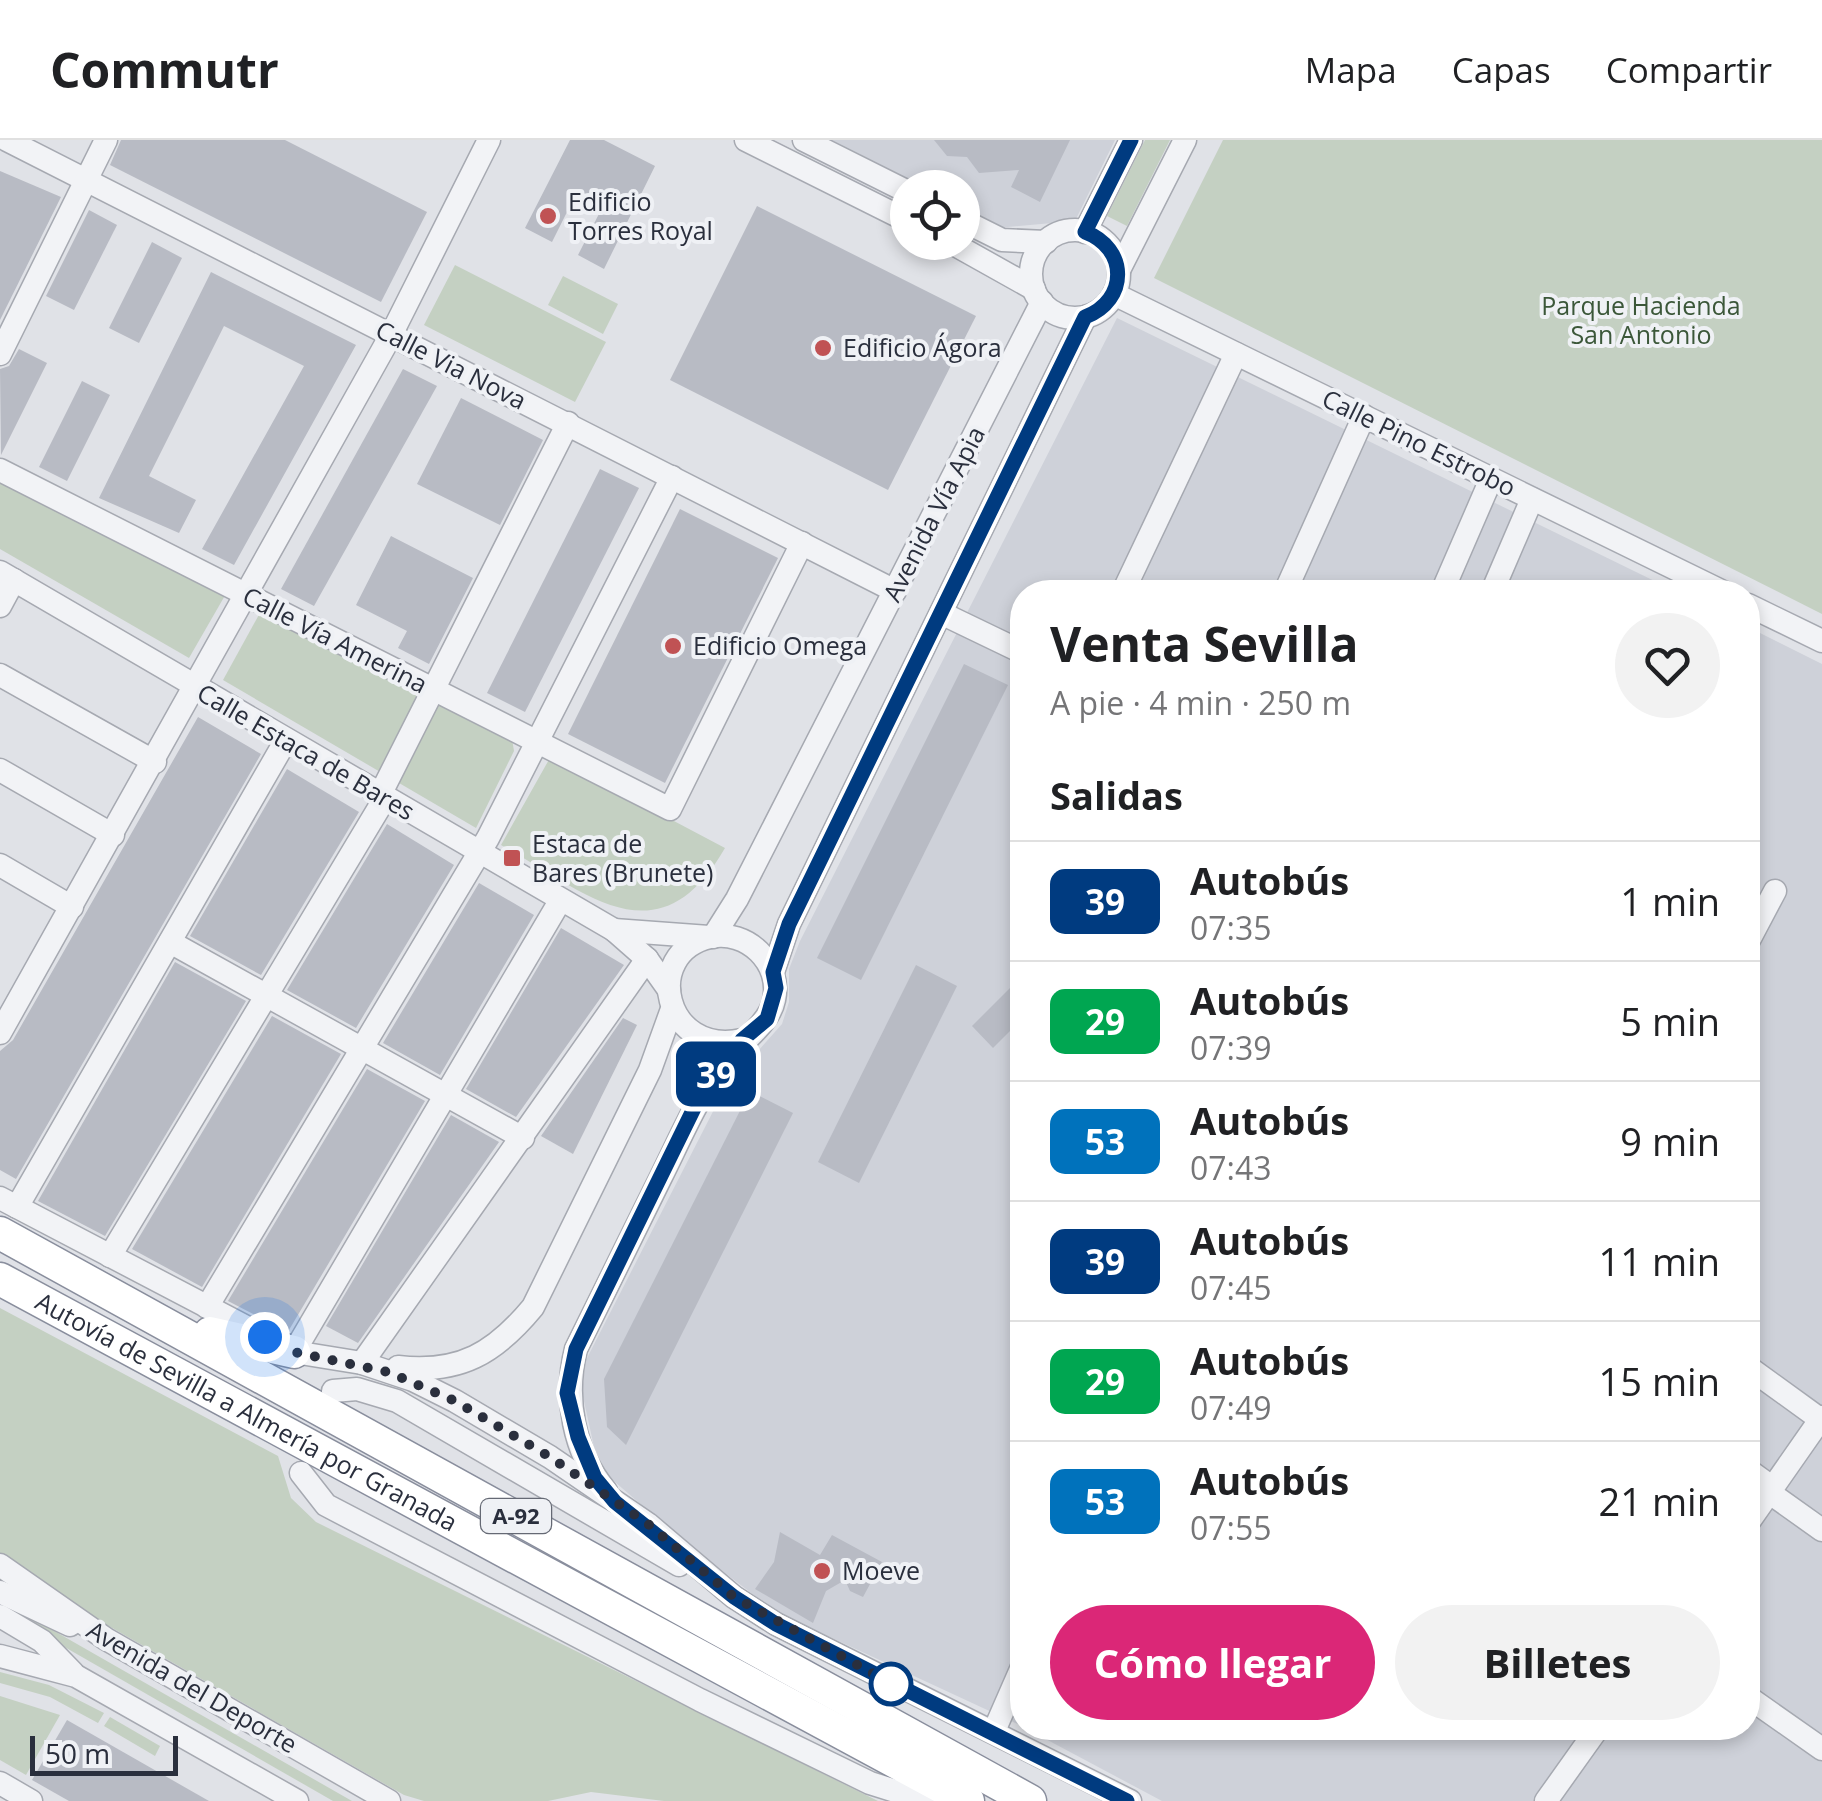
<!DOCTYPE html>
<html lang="es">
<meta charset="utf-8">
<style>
body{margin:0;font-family:"Open Sans",sans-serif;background:#f2f2f2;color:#202124;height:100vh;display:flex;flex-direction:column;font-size:38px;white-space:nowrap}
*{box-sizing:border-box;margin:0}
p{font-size:32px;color:#757577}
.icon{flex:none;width:55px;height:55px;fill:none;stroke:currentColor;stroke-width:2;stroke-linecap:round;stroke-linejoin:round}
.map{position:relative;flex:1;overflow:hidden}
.details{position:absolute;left:1010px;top:440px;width:750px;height:1160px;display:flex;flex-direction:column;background:#fff;border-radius:40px;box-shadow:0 5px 15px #0003}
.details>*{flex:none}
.badge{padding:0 20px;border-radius:15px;font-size:35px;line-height:65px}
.fabs{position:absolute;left:890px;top:30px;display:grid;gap:20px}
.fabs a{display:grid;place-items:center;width:90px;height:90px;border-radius:50%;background:#fff;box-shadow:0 5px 15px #0003;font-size:50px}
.scale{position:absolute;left:30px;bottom:25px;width:148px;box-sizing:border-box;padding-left:10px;border:5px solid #2a2f3d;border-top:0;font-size:28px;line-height:35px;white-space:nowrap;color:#2a2f3d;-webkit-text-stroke:8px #eff1f5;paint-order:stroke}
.you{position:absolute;width:50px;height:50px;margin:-25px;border:8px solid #fff;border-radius:50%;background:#1a73e8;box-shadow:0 0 0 15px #1a73e833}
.map>.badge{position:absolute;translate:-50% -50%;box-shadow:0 0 0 5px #fff}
h2{padding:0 40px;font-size:38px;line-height:90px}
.round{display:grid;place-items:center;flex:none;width:105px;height:105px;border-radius:52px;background:#f2f2f2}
.head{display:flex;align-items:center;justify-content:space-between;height:170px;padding:0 40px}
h1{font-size:48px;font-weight:700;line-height:75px}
.cta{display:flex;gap:20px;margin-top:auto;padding:20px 40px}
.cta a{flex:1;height:115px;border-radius:60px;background:#db2777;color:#fff;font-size:40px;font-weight:700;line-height:115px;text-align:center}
.cta a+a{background:#f2f2f2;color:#202124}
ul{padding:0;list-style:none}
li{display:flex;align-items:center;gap:30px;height:120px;padding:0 40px;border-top:2px solid #e0e0e0}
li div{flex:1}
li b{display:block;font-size:38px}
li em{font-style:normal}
li .badge{min-width:110px;font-weight:700;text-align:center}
header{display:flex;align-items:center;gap:60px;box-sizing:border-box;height:140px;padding:0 50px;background:#fff;border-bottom:2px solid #e0e0e0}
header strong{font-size:48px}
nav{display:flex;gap:55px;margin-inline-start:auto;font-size:35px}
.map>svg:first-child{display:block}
.built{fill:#ced1d9}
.green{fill:#c4d0c2}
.building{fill:#b8bbc4}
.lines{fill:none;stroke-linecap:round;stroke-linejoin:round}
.minor-casing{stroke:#a6a9b1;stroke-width:25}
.highway-casing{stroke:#898e9d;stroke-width:35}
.minor{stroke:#f2f3f6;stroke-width:22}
.highway{stroke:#fff;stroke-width:32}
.line-casing{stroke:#fff;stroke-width:22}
.line{stroke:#003b80;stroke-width:15}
.walk{stroke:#2a2f3d;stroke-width:10;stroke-dasharray:0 18}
.poi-dot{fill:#c05254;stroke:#eff1f5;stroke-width:4}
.stop-dot{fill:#fff;stroke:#003b80;stroke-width:5}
.labels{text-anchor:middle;stroke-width:8;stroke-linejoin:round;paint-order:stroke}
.shield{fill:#eff1f5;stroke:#656974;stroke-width:2.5}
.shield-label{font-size:22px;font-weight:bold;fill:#2a2f3d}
.poi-label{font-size:25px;fill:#2a2f3d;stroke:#eff1f5;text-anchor:start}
.park-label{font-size:25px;fill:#3b5739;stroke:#eff1f5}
.street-label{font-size:25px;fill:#2a2f3d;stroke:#eff1f5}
</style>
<header>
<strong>Commutr</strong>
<nav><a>Mapa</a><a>Capas</a><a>Compartir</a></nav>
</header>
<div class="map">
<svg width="1822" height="1661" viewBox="0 0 1822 1661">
<rect width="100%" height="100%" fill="#e0e2e7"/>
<g class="built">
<polygon points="822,0 1115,0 1075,81 997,88 963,71 962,48 916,47"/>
<polygon points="1117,178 1677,452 1022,452 1022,1586 776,1472 683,1401 607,1335 594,1307 582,1252 586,1220 725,948 782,884 789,862 789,829 800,801"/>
<polygon points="1748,487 1822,524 1822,1661 1162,1661 1025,1588 1748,1588"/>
</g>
<g class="green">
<polygon points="1145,0 1170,0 1127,86 1107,76"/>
<polygon points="1223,0 1822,0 1822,474 1154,138"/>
<polygon points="455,125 606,202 575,262 424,185"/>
<polygon points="563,136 618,164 603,194 548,165"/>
<polygon points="0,337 227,452 189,518 0,409"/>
<polygon points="261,471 512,599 514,611 476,688 223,540"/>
<path d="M551,616L725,708C658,824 586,752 501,705Z"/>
<polygon points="0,1168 278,1316 291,1358 316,1382 878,1661 664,1661 591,1652 548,1661 424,1661 404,1655 100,1481 0,1413"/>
<polygon points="0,1460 352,1661 333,1661 0,1470"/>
<polygon points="0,1532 49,1545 104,1573 98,1583 50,1557 0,1543"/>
<polygon points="0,1556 60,1575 26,1635 0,1620"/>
<polygon points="110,1577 160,1606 155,1616 104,1586"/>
</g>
<g class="building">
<polygon points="121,0 285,0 427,72 381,162 110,25"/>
<polygon points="570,0 604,0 655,26 604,129 578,115 604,64 578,50 552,102 525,88"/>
<polygon points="934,0 1070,0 1040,62 1011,47 1019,30 979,33 967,17 947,16"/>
<polygon points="0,31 61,57 0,180"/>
<polygon points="757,66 976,176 888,350 670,240"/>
<polygon points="89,70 117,85 74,170 46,156"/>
<polygon points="152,102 182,118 139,203 109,188"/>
<polygon points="211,132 356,205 234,425 202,409 304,226 224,186 149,336 196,360 179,393 99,358"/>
<polygon points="19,209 47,223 1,315 0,229 9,226"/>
<polygon points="403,229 437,246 314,466 281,449"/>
<polygon points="82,241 110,255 67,341 39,327"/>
<polygon points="461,258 543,300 500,385 417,344"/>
<polygon points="600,329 639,348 525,572 487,553"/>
<polygon points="680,369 778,418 665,643 568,594"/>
<polygon points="391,396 473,438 429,524 398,508 407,491 356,465"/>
<polygon points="964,524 1008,545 861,840 817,818"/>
<polygon points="198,577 261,614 16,1039 0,1030 0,911 13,900"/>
<polygon points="287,629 359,672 261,835 190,796"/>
<polygon points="387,684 454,725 356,888 287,850"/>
<polygon points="479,743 534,775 440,935 383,903"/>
<polygon points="561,788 624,825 516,977 466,949"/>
<polygon points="175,822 246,861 105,1096 38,1061"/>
<polygon points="916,825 957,846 859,1043 818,1022"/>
<polygon points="1022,836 1022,879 993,908 972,886"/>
<polygon points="272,876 341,914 202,1147 132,1109"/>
<polygon points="623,878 637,885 573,1014 541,996"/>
<polygon points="367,929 425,961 289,1190 282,1189 228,1161"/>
<polygon points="750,951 793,973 626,1305 607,1287 604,1239"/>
<polygon points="451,975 499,1002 358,1203 326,1186"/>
<polygon points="780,1392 820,1415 832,1395 882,1422 863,1457 850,1451 845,1440 826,1451 813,1483 755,1449 774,1422"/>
<polygon points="67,1580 209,1661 69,1661 32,1640"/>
</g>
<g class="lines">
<g class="minor-casing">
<g id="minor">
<polyline points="7,0 895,451"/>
<polyline points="746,0 908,81"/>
<polyline points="804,0 908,52"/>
<polyline points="962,80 1002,100 1046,102"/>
<circle cx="1075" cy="134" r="44"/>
<polyline points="1085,92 1131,0"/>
<polyline points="950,102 1034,149"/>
<polyline points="1119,130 1185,0"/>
<polyline points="1114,154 1723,452"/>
<polyline points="0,214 106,0"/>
<polyline points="0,330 670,669 802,403"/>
<polyline points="0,432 614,790 647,819 669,850"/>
<polyline points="1123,452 1236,214"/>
<polyline points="1285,452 1364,276"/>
<polyline points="1442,452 1491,339"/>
<polyline points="1492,452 1532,359"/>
<polyline points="1748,465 1822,501"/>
<polyline points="0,466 14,440"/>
<polyline points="941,473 1022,512"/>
<polyline points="0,535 155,622"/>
<polyline points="0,630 113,695"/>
<polyline points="380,655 568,283"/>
<polyline points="0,725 72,767"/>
<polyline points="614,790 709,797"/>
<polyline points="713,797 737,759 1042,162"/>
<polyline points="170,802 523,998"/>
<polyline points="1748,802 1775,751"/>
<polyline points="773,832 789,784 1085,177"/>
<polyline points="0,893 391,195 489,0"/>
<polyline points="0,1058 294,1212 362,1223 413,1240 455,1261 550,1317 648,1384 734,1457 776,1484 1130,1661"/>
<polyline points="17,1067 286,600"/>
<polyline points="110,1116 385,658"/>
<polyline points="207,1167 488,698 672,337"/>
<polyline points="294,1212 560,761"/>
<polyline points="362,1223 647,819"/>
<path d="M398,1227C460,1234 495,1213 533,1167L650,930L672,869"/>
<polyline points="1748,1227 1820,1279"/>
<polyline points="333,1251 357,1249 397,1261 679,1425"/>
<polyline points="1748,1330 1773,1348"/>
<polyline points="301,1333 326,1365 700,1560 870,1643 927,1661"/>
<path d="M606,1351C573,1312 564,1257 576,1209C604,1152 632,1095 661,1037C679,1001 695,963 718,930C735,906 769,886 774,860C782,823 747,789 710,797C641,813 664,917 742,900"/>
<polyline points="1770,1353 1822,1390"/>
<polyline points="1748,1383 1822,1277"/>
<polyline points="0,1425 106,1499 389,1661"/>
<polyline points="0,1452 70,1485"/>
<polyline points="0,1476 42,1501 73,1533"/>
<polyline points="0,1516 76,1536 297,1661"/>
<polyline points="1748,1557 1822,1609"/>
<polyline points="994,1591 1022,1527"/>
<polyline points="0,1643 31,1661"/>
<polyline points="1546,1661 1598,1588"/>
</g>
</g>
<g class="highway-casing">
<g id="highway">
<polyline points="0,1093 1030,1661"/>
<path id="s1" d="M0,1139L968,1661"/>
<polyline points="210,1193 294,1212"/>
</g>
</g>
<use href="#minor" class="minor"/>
<use href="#highway" class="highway"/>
</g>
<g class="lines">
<g class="line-casing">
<path id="line" d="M1127,1661L776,1484L734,1457L615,1362L595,1338L578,1297L567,1253L576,1209L700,956L742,900L767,879L776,848L773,832L789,784L1085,177C1129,160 1128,108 1085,92L1131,0"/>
</g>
<use href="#line" class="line"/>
<polyline class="walk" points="265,1197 294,1212 388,1232 455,1261 550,1317 648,1384 734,1457 903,1550 891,1544"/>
</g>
<g class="poi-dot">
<circle cx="548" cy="76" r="10"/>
<circle cx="823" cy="208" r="10"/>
<circle cx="673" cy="506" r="10"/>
<rect x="502" y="708" width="20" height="20" rx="5"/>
<circle cx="822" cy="1431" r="10"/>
</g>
<circle class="stop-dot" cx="891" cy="1544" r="20"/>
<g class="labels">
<rect class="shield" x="481" y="1359" width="70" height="34" rx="8"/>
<g class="shield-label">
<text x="516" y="1384">A-92</text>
</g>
<g class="poi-label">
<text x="568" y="71">Edificio<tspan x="568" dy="29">Torres Royal</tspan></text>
<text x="843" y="217">Edificio Ágora</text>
<text x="693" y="515">Edificio Omega</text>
<text x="532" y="713">Estaca de<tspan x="532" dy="29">Bares (Brunete)</tspan></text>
<text x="842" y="1440">Moeve</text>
</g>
<g class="park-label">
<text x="1641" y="175">Parque Hacienda<tspan x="1641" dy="29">San Antonio</tspan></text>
</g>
<g class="street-label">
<text transform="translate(451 225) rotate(27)" y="9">Calle Via Nova</text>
<text transform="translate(1419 303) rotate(26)" y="9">Calle Pino Estrobo</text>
<text transform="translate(934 374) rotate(-63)" y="9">Avenida Vía Apia</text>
<text transform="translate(335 500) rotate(27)" y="9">Calle Vía Amerina</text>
<text transform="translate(306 612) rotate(30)" y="9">Calle Estaca de Bares</text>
<text dy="9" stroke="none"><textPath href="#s1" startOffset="280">Autovía de Sevilla a Almería por Granada</textPath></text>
<text transform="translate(192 1547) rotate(30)" y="9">Avenida del Deporte</text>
</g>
</g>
</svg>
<div class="fabs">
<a><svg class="icon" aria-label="locate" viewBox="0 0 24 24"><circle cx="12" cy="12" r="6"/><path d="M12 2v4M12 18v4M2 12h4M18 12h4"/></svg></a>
</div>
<div class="scale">50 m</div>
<div class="you" style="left:265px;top:1197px"></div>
<b class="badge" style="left:716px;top:934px;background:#003b80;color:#fff">39</b>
<section class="details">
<div class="head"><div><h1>Venta Sevilla</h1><p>A pie · 4 min · 250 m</p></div><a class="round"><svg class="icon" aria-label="heart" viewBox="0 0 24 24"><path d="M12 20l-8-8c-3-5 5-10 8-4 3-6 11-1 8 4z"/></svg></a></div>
<h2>Salidas</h2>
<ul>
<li><span class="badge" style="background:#003b80;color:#fff">39</span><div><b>Autobús</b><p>07:35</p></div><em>1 min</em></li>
<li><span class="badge" style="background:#00a651;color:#fff">29</span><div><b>Autobús</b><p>07:39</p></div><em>5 min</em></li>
<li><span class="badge" style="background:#0072bc;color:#fff">53</span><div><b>Autobús</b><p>07:43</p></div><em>9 min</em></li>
<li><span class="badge" style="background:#003b80;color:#fff">39</span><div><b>Autobús</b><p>07:45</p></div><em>11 min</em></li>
<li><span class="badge" style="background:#00a651;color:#fff">29</span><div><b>Autobús</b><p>07:49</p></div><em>15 min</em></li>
<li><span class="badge" style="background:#0072bc;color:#fff">53</span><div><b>Autobús</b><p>07:55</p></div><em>21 min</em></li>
</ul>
<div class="cta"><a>Cómo llegar</a><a>Billetes</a></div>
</section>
</div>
